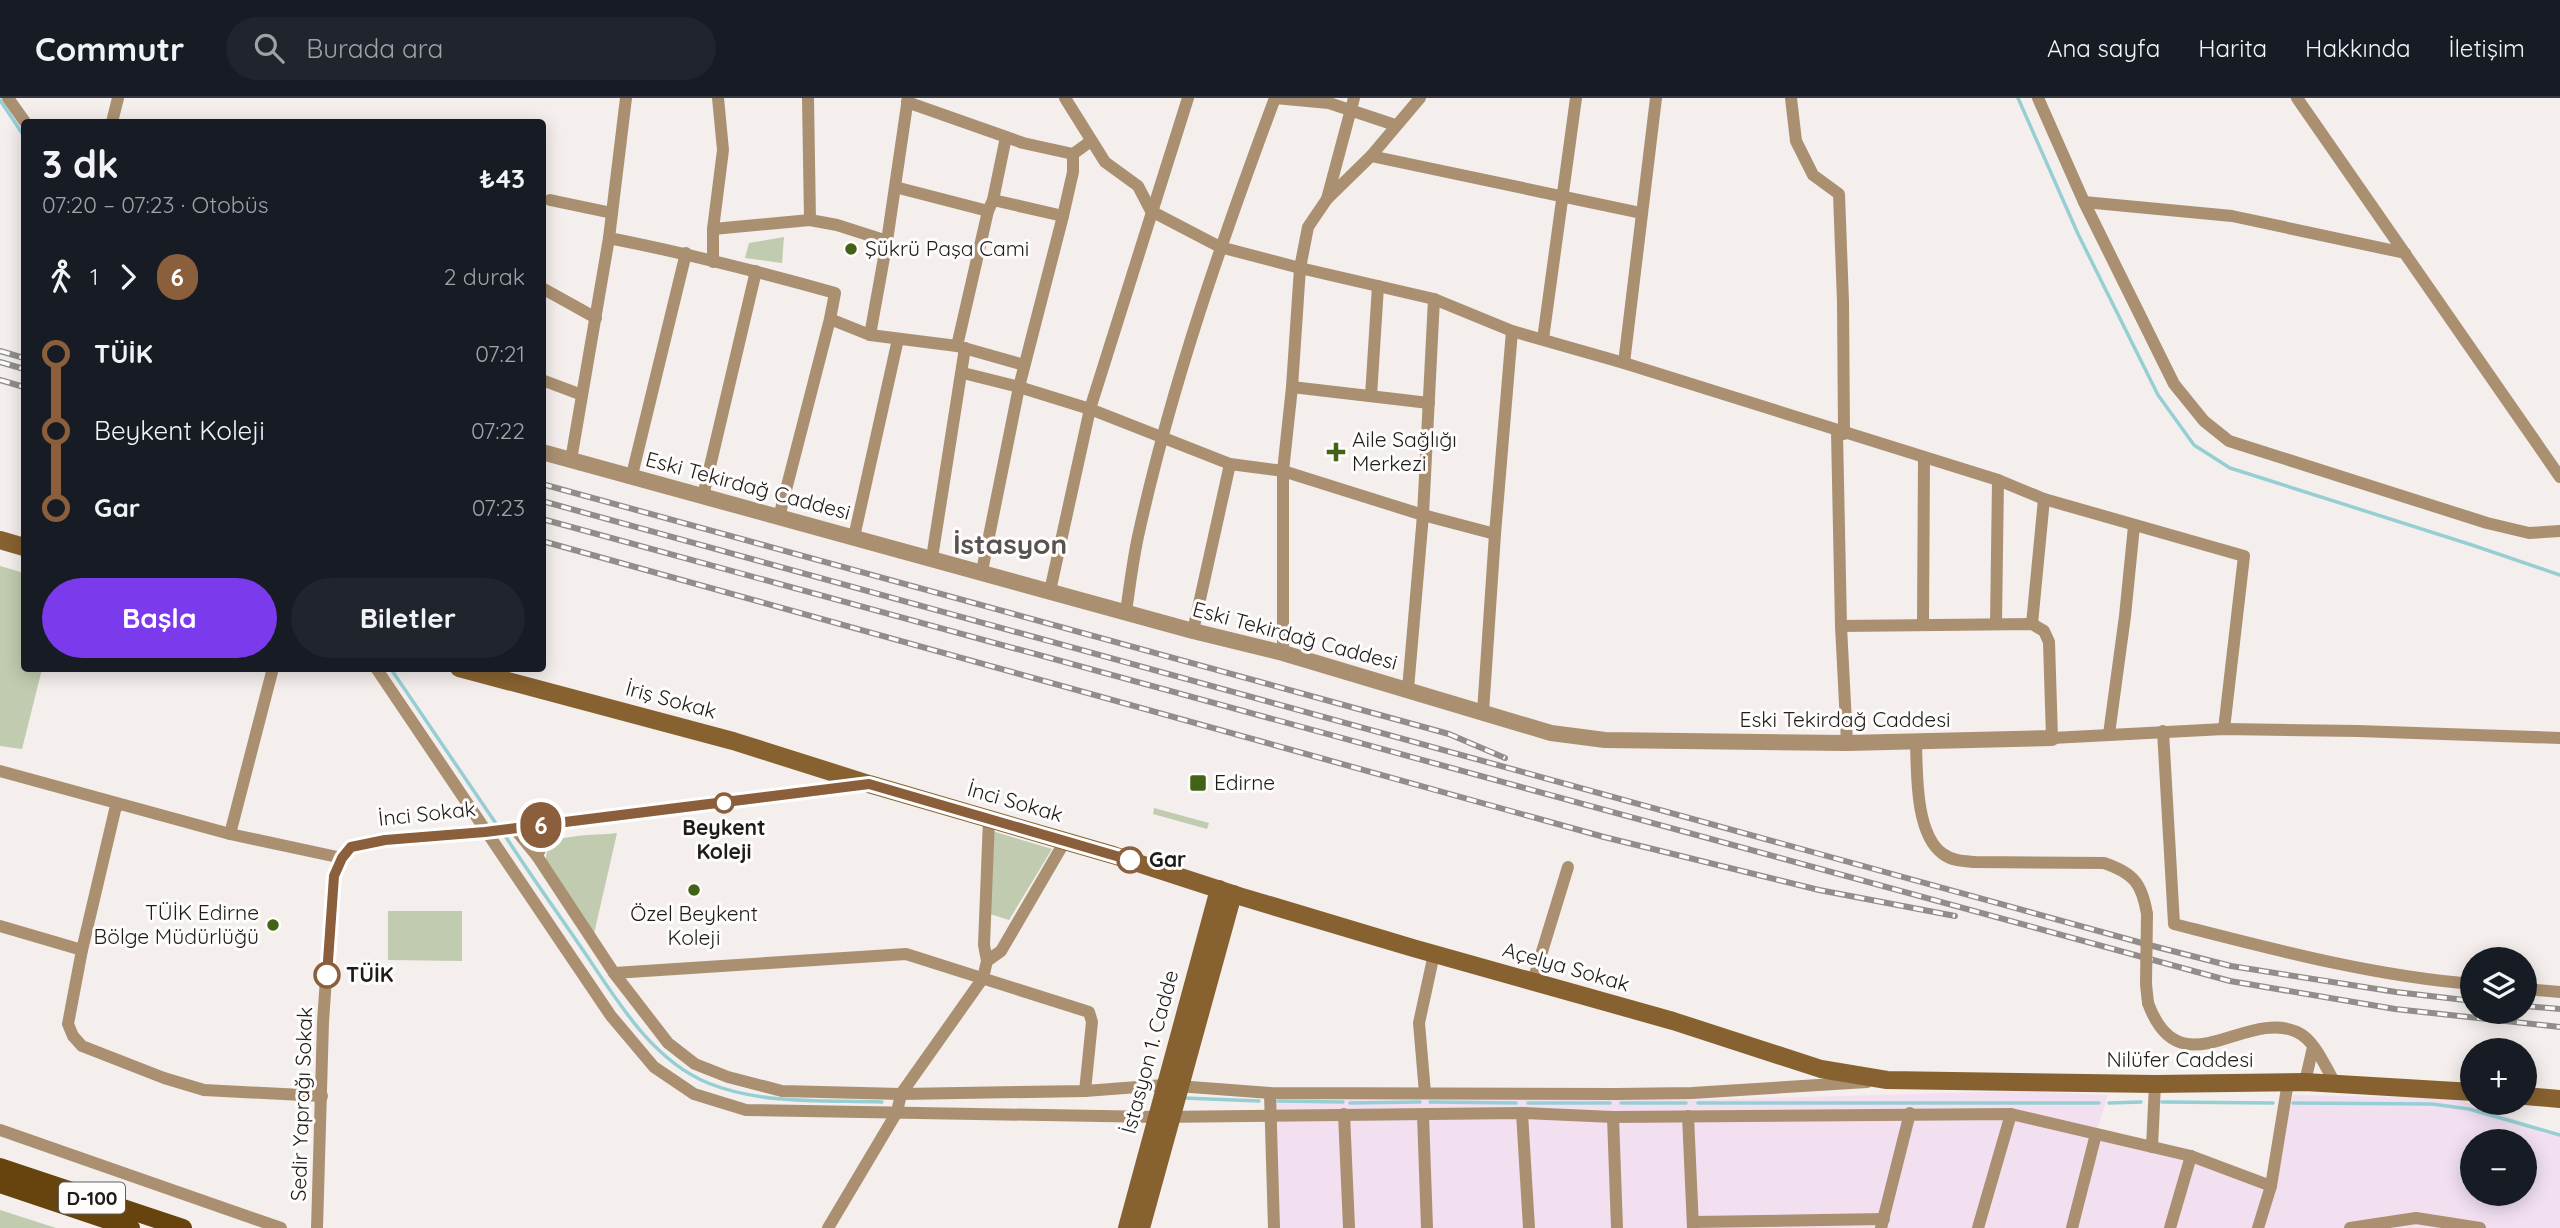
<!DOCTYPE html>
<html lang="tr">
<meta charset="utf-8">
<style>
body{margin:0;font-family:Quicksand,sans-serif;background:#20242c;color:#f1f3f6;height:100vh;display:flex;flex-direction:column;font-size:26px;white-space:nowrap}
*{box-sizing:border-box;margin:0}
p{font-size:23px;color:#9ea1a6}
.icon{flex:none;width:38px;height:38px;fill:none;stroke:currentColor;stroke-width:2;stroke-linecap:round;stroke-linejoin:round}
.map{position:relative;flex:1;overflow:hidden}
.drawer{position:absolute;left:21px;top:21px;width:525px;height:553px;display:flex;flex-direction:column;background:#171b24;border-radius:7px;box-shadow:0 4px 18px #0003}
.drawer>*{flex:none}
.badge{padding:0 14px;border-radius:23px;font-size:24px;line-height:46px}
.buttons{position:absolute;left:2460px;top:849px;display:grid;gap:14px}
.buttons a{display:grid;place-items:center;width:77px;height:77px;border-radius:50%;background:#171b24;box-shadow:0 4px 18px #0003;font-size:35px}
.map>.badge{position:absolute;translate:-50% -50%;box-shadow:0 0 0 4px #fff}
.legs{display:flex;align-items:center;gap:10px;height:77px;padding:0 21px;font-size:23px}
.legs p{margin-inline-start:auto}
.summary{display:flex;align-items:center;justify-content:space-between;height:119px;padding:0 21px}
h1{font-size:38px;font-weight:700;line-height:52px}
.button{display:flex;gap:14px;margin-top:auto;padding:14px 21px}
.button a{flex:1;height:80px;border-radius:42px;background:#7c3aed;color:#fff;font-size:28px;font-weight:700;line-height:80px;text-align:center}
.button a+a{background:#20242c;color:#f1f3f6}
ul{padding:0 21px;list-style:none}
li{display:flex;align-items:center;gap:24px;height:77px;font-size:26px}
li i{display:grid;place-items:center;width:10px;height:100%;margin:0 9px;background:currentColor}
li i::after{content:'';width:18px;height:18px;margin:-9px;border:5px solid;border-radius:50%;background:#171b24}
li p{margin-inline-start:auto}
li:first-child i{background:linear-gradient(#0000 50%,currentColor 0)}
li:last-child i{background:linear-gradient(currentColor 50%,#0000 0)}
header{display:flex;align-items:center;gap:42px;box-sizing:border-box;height:98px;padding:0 35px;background:#171b24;border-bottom:2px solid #363941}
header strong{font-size:33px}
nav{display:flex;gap:38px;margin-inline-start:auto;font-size:24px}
.search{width:490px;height:63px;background:#20242c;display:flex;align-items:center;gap:18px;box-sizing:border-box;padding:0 24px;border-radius:38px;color:#9ea1a6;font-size:26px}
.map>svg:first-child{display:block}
.industrial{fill:#f2e0f1;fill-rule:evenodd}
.green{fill:#c0cbaf}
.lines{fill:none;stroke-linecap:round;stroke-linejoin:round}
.stream{stroke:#95cfd4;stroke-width:3.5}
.minor{stroke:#aa9071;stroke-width:12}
.tertiary{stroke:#aa9071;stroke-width:16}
.secondary{stroke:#876230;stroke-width:18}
.primary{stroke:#67430e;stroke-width:18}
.rail-casing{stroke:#908d8b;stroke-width:6}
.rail{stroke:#fffdfc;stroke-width:3.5;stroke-dasharray:10;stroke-linecap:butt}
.minor-bridge{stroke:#aa9071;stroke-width:12}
.line-1-casing{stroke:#fff;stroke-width:16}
.line-1{stroke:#8b5e3c;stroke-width:10}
.poi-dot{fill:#416217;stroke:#fffdfc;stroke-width:2.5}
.stop-1-dot{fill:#fff;stroke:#8b5e3c;stroke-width:3.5}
.labels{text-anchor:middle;stroke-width:6;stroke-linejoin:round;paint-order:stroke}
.shield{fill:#fffdfc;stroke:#62605e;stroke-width:2}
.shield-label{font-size:19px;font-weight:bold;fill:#1e1c1b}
.poi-label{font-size:21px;fill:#1e1c1b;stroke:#fffdfc;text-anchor:start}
.street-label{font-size:21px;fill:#1e1c1b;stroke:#fffdfc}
.stop-label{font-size:21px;font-weight:bold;fill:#1e1c1b;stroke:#fffdfc;text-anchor:start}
.district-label{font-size:28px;font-weight:bold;fill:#575350;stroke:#fffdfc}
</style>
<header>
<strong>Commutr</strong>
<div class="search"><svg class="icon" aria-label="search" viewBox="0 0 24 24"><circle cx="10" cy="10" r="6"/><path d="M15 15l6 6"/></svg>Burada ara</div>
<nav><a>Ana sayfa</a><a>Harita</a><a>Hakkında</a><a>İletişim</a></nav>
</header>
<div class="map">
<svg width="2560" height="1130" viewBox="0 0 2560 1130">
<rect width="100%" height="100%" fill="#f4efec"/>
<path class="industrial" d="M2018,993L2108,997L2096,1036L2271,1088L2293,997L2453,1000L2560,1037V1130H1274L1270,995L1616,996L1698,1002ZM2473,1043H2525V1096H2473Z"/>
<g class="green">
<polygon points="784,139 782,165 745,160 749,145"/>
<polygon points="0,468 24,475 24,570 42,571 22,651 0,648"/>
<polygon points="1154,710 1209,725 1207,731 1153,716"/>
<polygon points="992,733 1052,751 1009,822 987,815"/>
<path d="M617,735L615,744L593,840L546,762C546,757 547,750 551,746C560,736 603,737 617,735Z"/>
<polygon points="388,813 462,813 462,863 388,862"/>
<polygon points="0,1112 56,1130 0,1130"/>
</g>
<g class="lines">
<g class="stream">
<polyline points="2018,0 2078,136 2158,297 2194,347 2230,370 2472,447 2560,477"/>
<polyline points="0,2 24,38"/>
<polyline points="393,574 499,730"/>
<path d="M504,736C527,772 552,807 576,842C612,893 647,960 708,985C762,1007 826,1002 882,1004"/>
<polyline points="1184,1000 1259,1003"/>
<polyline points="1278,1003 1343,1004"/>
<polyline points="1430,1004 1516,1005"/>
<polyline points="2162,1004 2273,1005"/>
<polyline points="1350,1005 1420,1004"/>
<polyline points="1528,1005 1610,1005"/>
<polyline points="1621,1005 1686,1005"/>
<polyline points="1698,1005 2099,1005"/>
<polyline points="2109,1005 2141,1004"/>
<polyline points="2293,1005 2432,1006 2469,1011 2560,1037"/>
</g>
<g class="minor">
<polyline points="8,0 25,24"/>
<polyline points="808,0 810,122"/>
<polyline points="1065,0 1105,64 1138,88 1151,113 1220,149 1300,170 1434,201 1512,233 1624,265 1998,382 2044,401 2244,458 2224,631"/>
<polyline points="1275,0 1329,5 1395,27"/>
<polyline points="1791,0 1796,43 1813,77 1839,96 1843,204 1844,336"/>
<polyline points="2038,0 2084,104 2174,286 2204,323 2229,343 2487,425 2529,435 2560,433"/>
<polyline points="2297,0 2560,379"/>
<polyline points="907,4 1023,45 1073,56"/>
<polyline points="112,24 118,0"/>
<polyline points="1371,58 1641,115"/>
<polyline points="895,89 988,113"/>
<polyline points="1327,101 1354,0"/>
<polyline points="550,102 612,115"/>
<polyline points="993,102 1063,118"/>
<polyline points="2084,104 2232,118 2405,155"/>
<polyline points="713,131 810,122 837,127 887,143"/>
<path d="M609,140C685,155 760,174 835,195L830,221L779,419"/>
<polyline points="713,164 713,131 723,52 718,0"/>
<polyline points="542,190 596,220"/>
<polyline points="830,221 870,237 957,248 1024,267"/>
<polyline points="870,237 887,143 908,0"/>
<polyline points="1543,241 1576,0"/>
<polyline points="957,248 988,113 993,102 1006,39"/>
<polyline points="1624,265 1656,0"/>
<polyline points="963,275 1019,289 1090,311 1230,366 1283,373 1423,417 1495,436"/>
<polyline points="542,282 582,297"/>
<polyline points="1292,289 1429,305"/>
<polyline points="1371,298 1378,188"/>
<polyline points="1837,334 1841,528 1847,645"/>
<polyline points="571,362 609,140 626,0"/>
<polyline points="632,377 686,155"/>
<polyline points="703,398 756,173"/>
<polyline points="854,439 898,241"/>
<polyline points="932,460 965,250"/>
<polyline points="982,473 1019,289 1063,118 1073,74 1073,56 1091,43"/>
<polyline points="1050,493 1090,311 1188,0"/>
<path d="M1126,513C1130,487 1133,460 1139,434C1172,285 1222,142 1275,0"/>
<polyline points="1996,525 1998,382"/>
<polyline points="1923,526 1924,360"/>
<polyline points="2032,526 2044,401"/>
<polyline points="1841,528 2032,526 2044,533 2049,544 2052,640 2224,631 2358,633 2560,640"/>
<polyline points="1193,533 1230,366"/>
<polyline points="1283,555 1283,373 1292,289 1300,170 1308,129 1327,101 1371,58 1420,0"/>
<polyline points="376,570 611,918 654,969 694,996 746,1012 1157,1019 1522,1015 1613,1019 2011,1016 2191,1058 2271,1088"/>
<polyline points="1408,591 1423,417 1434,201"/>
<polyline points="1483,614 1495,436 1512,233"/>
<path d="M2163,633L2174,826C2272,851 2372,878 2473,886"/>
<polyline points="2109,636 2125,518 2134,428"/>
<path d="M1916,643C1917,675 1915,736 1943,756C1953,763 1963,763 1975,764L2104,765C2134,775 2142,786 2147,816"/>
<polyline points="0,673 230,736 342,760"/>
<polyline points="118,707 115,712 82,852 68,926 73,938 82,948 164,980 204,992 322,998"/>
<polyline points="514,730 537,758 614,875 668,945 695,966 728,979 782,993 901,996 1085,993 1164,987 1270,995 1616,996 1692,995 1867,984"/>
<polyline points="230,736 273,570"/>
<polyline points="537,758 553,725"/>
<polyline points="0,828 82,852"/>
<polyline points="987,863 984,847 989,721"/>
<polyline points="614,875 906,856 1089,914 1092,924 1085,993"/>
<polyline points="1533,883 1568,769"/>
<polyline points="2525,891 2560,894"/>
<path d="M2148,905C2180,993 2245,910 2297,934C2316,943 2325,969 2335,985"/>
<polyline points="2305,984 2313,949"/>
<polyline points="1270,995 1274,1130"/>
<polyline points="1425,995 1419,925 1434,856"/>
<polyline points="1522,1015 1529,1130"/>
<polyline points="1344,1016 1349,1130"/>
<polyline points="1423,1017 1427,1130"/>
<polyline points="1688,1018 1693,1130"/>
<polyline points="1613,1019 1617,1130"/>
<polyline points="0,1032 281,1130"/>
<polyline points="2152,1049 2155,986"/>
<polyline points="1693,1124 1884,1121"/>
<polyline points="317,1130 323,924 331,808 334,778 342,760 351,749 385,742 485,734 865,686"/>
<polyline points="828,1130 897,1014 901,996 983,880 987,863 1001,853 1065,743"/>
<polyline points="1881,1130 1910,1015"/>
<polyline points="1978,1130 2011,1016"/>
<polyline points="2072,1130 2096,1036"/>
<polyline points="2170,1130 2191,1058"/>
<polyline points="2258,1130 2271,1088 2288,984"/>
<polyline points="2350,1130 2416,1120 2480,1130"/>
</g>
<polyline class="tertiary" points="542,354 1193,533 1283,555 1551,635 1605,642 1847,645 2052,640"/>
<g class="secondary">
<polyline points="0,442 24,449"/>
<polyline points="459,570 733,643 869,686 1113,757 1239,798 1413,850 1673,923 1821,971 1887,982 2155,986 2305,984 2473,994"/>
<polyline points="2525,998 2560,1001"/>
<polyline points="1127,1130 1219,791"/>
<polyline points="1141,1130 1233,796"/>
</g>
<g class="primary">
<polyline points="0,1069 183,1130"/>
<polyline points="0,1086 131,1130"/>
</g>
<g class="rail-casing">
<g id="rail">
<polyline points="0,253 24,260"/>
<polyline points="0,264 24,271"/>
<polyline points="0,282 24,289"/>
<polyline points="542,386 1449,636 1505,660"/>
<polyline points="542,403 2149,847 2231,868 2396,894 2473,903"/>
<polyline points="542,421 2230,883 2395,911 2560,929"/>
<polyline points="542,443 1604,739 1819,792 1955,818"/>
<polyline points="2525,908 2560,911"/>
</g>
</g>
<use href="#rail" class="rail"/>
<polyline class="minor-bridge" points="2147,816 2146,886 2148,905"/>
</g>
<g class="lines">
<g class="line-1-casing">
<polyline id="line-1" points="327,877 334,778 342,760 351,749 385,742 485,734 869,686 1130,762"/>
</g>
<use href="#line-1" class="line-1"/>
</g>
<g class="poi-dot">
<circle cx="851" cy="151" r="7"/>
<path d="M1332.5 343.5h7v7h7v7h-7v7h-7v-7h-7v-7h7z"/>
<rect x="1189" y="676" width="18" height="18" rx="3.5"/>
<circle cx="694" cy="792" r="7"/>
<circle cx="273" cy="827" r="7"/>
</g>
<g class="stop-1-dot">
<circle cx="724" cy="705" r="9"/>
<circle cx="1130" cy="762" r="12"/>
<circle cx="327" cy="877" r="12"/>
</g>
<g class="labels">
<rect class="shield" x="59" y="1084.5" width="66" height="31" rx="5"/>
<g class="shield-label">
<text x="92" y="1107">D-100</text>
</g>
<g class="poi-label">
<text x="865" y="158">Şükrü Paşa Cami</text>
<text x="1352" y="349">Aile Sağlığı<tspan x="1352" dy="24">Merkezi</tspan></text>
<text x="1214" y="692">Edirne</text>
<text x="259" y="822" text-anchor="end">TÜİK Edirne<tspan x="259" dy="24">Bölge Müdürlüğü</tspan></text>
<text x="694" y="823" text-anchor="middle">Özel Beykent<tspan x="694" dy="24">Koleji</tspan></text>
</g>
<g class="street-label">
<text transform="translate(748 388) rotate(15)" y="7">Eski Tekirdağ Caddesi</text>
<text transform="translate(1295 538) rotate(15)" y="7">Eski Tekirdağ Caddesi</text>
<text transform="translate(671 602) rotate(15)" y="7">İriş Sokak</text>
<text x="1845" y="629">Eski Tekirdağ Caddesi</text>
<text transform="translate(1015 704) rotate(16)" y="7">İnci Sokak</text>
<text transform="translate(427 716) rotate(-6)" y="7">İnci Sokak</text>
<text transform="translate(1566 869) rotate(16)" y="7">Açelya Sokak</text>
<text transform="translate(1150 954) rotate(-75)" y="7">İstasyon 1. Cadde</text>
<text x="2180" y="969">Nilüfer Caddesi</text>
<text transform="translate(302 1006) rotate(-88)" y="7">Sedir Yaprağı Sokak</text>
</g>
<g class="stop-label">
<text x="724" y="737" text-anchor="middle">Beykent<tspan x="724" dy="24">Koleji</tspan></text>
<text x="1149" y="769">Gar</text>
<text x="346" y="884">TÜİK</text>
</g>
<g class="district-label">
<text x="1010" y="456">İstasyon</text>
</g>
</g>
</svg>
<div class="buttons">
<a><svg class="icon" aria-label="layers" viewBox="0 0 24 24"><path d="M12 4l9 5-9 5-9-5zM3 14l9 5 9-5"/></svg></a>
<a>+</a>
<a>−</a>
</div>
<b class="badge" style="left:541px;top:727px;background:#8b5e3c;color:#fff">6</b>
<section class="drawer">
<div class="summary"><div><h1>3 dk</h1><p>07:20 – 07:23 · Otobüs</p></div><b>₺43</b></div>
<div class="legs"><svg class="icon" aria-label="walk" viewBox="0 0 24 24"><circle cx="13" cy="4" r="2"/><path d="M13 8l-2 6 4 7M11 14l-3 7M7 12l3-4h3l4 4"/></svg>1<svg class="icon" aria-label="forward" viewBox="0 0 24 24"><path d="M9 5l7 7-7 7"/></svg><b class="badge" style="background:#8b5e3c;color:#fff">6</b><p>2 durak</p></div>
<ul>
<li><i style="color:#8b5e3c"></i><b>TÜİK</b><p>07:21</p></li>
<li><i style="color:#8b5e3c"></i><span>Beykent Koleji</span><p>07:22</p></li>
<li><i style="color:#8b5e3c"></i><b>Gar</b><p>07:23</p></li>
</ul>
<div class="button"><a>Başla</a><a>Biletler</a></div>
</section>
</div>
